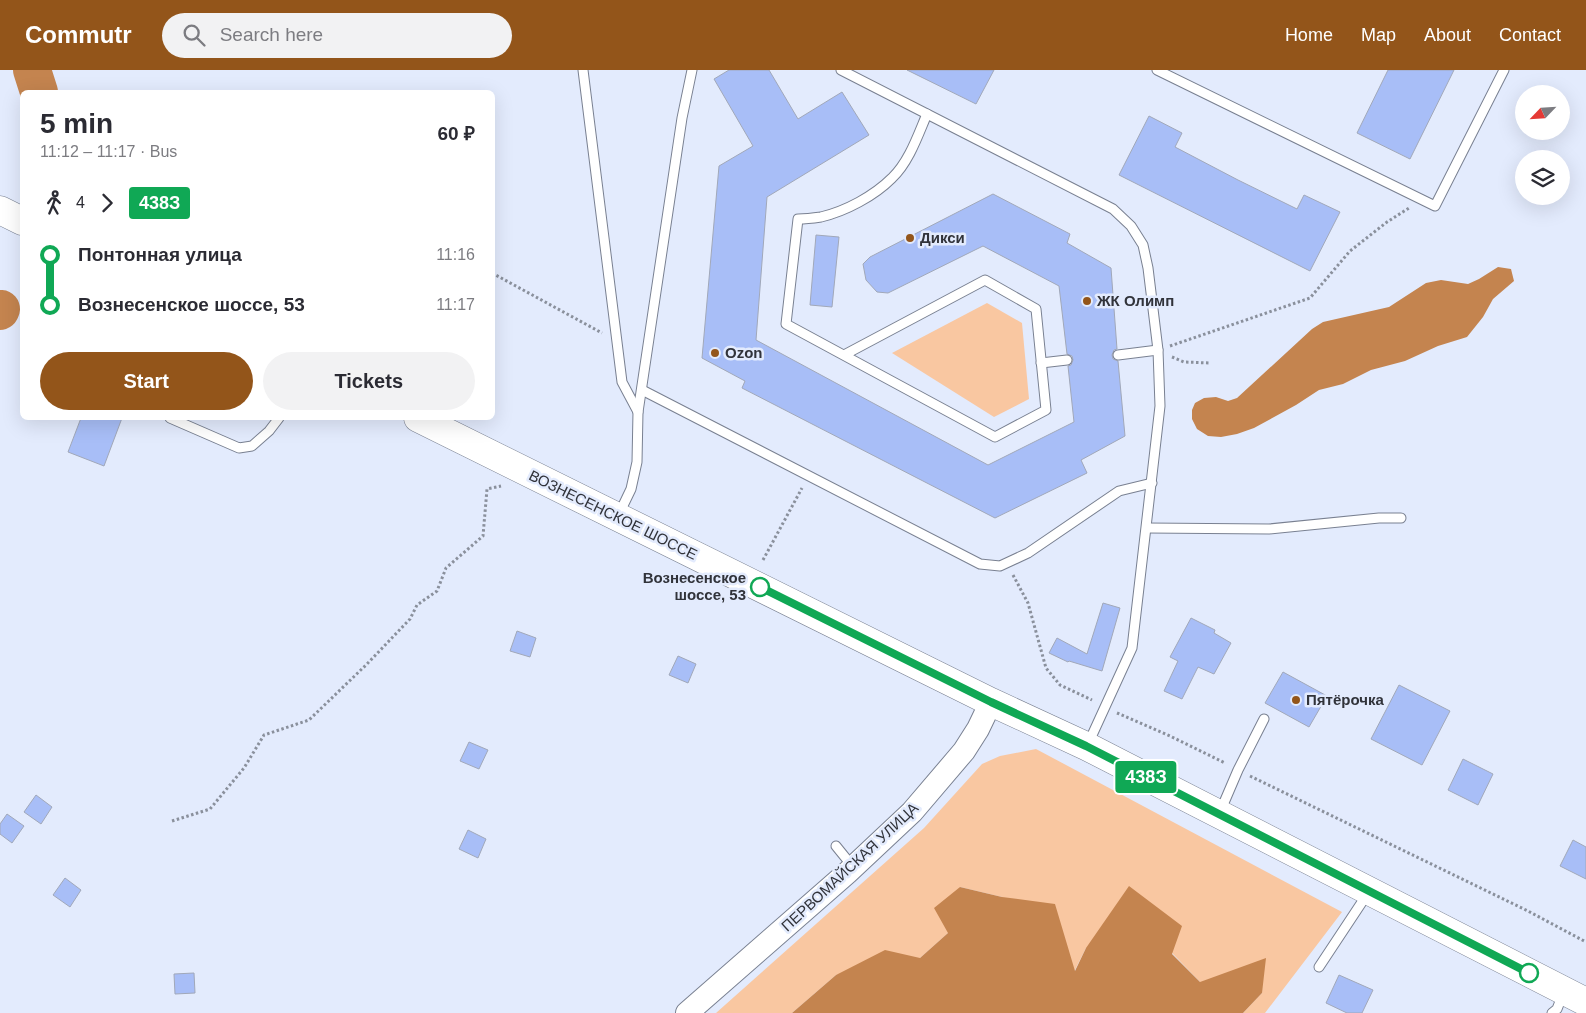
<!DOCTYPE html>
<meta charset="utf-8">
<style>
body{margin:0;font-family:Helvetica,sans-serif;background:#f2f2f3;color:#2b2b33;height:100vh;display:flex;flex-direction:column;font-size:19px;white-space:nowrap}
*{box-sizing:border-box;margin:0}
p{font-size:16px;color:#7c7c81}
.icon{flex:none;width:28px;height:28px;fill:none;stroke:currentColor;stroke-width:2;stroke-linecap:round;stroke-linejoin:round}
.map{position:relative;flex:1;overflow:hidden}
.side{position:absolute;left:20px;top:20px;width:475px;height:330px;display:flex;flex-direction:column;background:#fff;border-radius:8px;box-shadow:0 5px 20px #0002}
.side>*{flex:none}
.badge{padding:0 10px;border-radius:4px;font-size:18px;line-height:32px}
.needle{width:32px;rotate:245deg}
.fabs{position:absolute;left:1515px;top:15px;display:grid;gap:10px}
.fabs a{display:grid;place-items:center;width:55px;height:55px;border-radius:50%;background:#fff;box-shadow:0 5px 20px #0002;font-size:25px}
.map>.badge{position:absolute;translate:-50% -50%;box-shadow:0 0 0 2px #fff}
.legs{display:flex;align-items:center;gap:8px;height:55px;padding:0 20px;font-size:16px}
.legs p{margin-inline-start:auto}
.overview{display:flex;align-items:center;justify-content:space-between;height:85px;padding:0 20px}
h1{font-size:28px;font-weight:600;line-height:38px}
.action{display:flex;gap:10px;margin-top:auto;padding:10px 20px}
.action a{flex:1;height:58px;border-radius:30px;background:#93551a;color:#fff;font-size:20px;font-weight:600;line-height:58px;text-align:center}
.action a+a{background:#f2f2f3;color:#2b2b33}
ul{padding:0 20px;list-style:none}
li{display:flex;align-items:center;gap:18px;height:50px;font-size:19px}
li i{display:grid;place-items:center;width:8px;height:100%;margin:0 6px;background:currentColor}
li i::after{content:'';width:12px;height:12px;margin:-6px;border:4px solid;border-radius:50%;background:#fff}
li p{margin-inline-start:auto}
li:first-child i{background:linear-gradient(#0000 50%,currentColor 0)}
li:last-child i{background:linear-gradient(currentColor 50%,#0000 0)}
header{display:flex;align-items:center;gap:30px;box-sizing:border-box;height:70px;padding:0 25px;background:#93551a;color:#fff}
header strong{font-size:24px}
nav{display:flex;gap:28px;margin-inline-start:auto;font-size:18px}
.search{width:350px;height:45px;background:#f2f2f3;display:flex;align-items:center;gap:12px;box-sizing:border-box;padding:0 18px;border-radius:28px;color:#7c7c81;font-size:19px}
.map>svg:first-child{display:block}
.green{fill:#f9c7a1}
.water{fill:#c4844f}
.lines{fill:none;stroke-linecap:round;stroke-linejoin:round}
.river{stroke:#c4844f;stroke-width:38}
.building{fill:#a8bef7;stroke:#a1a8b9}
.service-casing{stroke:#798091;stroke-width:11}
.tertiary-casing{stroke:#798091;stroke-width:24}
.primary-casing{stroke:#798091;stroke-width:29}
.path{stroke:#8a909c;stroke-width:3;stroke-dasharray:2.5 2.5;stroke-linecap:butt}
.service{stroke:#fff;stroke-width:9}
.tertiary{stroke:#fff;stroke-width:22}
.primary{stroke:#fff;stroke-width:28}
.line-1-casing{stroke:#fff;stroke-width:11}
.line-1{stroke:#10a855;stroke-width:8}
.poi-dot{fill:#93551a;stroke:#e3ebfd;stroke-width:2}
.stop-1-dot{fill:#fff;stroke:#10a855;stroke-width:2.5}
.labels{text-anchor:middle;stroke-width:5;stroke-linejoin:round;paint-order:stroke}
.poi-label{font-size:15px;font-weight:bold;fill:#31333a;stroke:#e3ebfd;text-anchor:start}
.street-label{font-size:15px;fill:#31333a;stroke:#e3ebfd}
.stop-label{font-size:15px;font-weight:bold;fill:#31333a;stroke:#e3ebfd;text-anchor:end}
</style>
<header>
<strong>Commutr</strong>
<div class="search"><svg class="icon" aria-label="search" viewBox="0 0 24 24"><circle cx="10" cy="10" r="6"/><path d="M15 15l6 6"/></svg>Search here</div>
<nav><a>Home</a><a>Map</a><a>About</a><a>Contact</a></nav>
</header>
<div class="map">
<svg width="1586" height="943" viewBox="0 0 1586 943">
<rect width="100%" height="100%" fill="#e3ebfd"/>
<g class="green">
<polygon points="987,233 1022,253 1029,329 994,347 892,283"/>
<polygon points="1036,679 1342,842 1265,943 1243,943 1262,923 1200,912 1172,883 1086,878 1074,902 1002,827 960,817 948,863 920,888 836,905 792,943 716,943 924,758 982,694 1000,686"/>
</g>
<g class="water">
<polygon points="1498,197 1511,199 1514,211 1493,229 1483,247 1467,267 1438,276 1405,291 1371,300 1343,314 1319,320 1296,335 1254,358 1237,364 1221,367 1208,366 1197,359 1192,349 1192,340 1195,333 1204,328 1216,327 1228,331 1237,328 1312,259 1323,252 1389,237 1426,213 1441,210 1468,214 1479,209"/>
<polygon points="1129,816 1182,856 1172,884 1200,912 1266,888 1262,923 1243,943 792,943 836,905 885,880 920,888 948,863 934,838 960,817 1002,827 1055,834 1075,901 1086,878"/>
</g>
<g class="lines">
<g class="river">
<polyline points="32,0 39,22"/>
<polyline points="0,241 1,239"/>
</g>
</g>
<g class="building">
<polygon points="729,0 769,0 798,49 842,22 869,65 767,127 756,270 988,395 1074,352 1068,296 1071,295 1073,290 1072,286 1067,284 1059,216 983,176 888,223 877,222 866,210 863,194 870,187 993,124 1070,164 1067,173 1111,198 1117,279 1114,280 1112,285 1113,289 1118,291 1125,366 1081,390 1087,403 995,448 742,318 745,311 702,288 719,96 753,76 714,9"/>
<polygon points="907,0 994,0 976,34"/>
<polygon points="1388,0 1454,0 1410,89 1357,63"/>
<polygon points="1149,46 1182,63 1175,77 1238,110 1297,139 1304,125 1340,142 1310,201 1119,105"/>
<polygon points="816,165 839,167 832,237 810,235"/>
<polygon points="81,348 122,348 104,396 68,382"/>
<polygon points="1103,533 1120,538 1102,601 1069,591 1068,592 1049,583 1057,568 1087,584"/>
<polygon points="1191,548 1215,560 1214,563 1231,573 1214,604 1198,597 1182,629 1164,621 1178,591 1170,587"/>
<polygon points="517,561 536,568 530,587 510,581"/>
<polygon points="678,586 696,594 688,613 669,605"/>
<polygon points="1283,602 1327,626 1309,657 1265,633"/>
<polygon points="1399,615 1450,641 1422,695 1371,669"/>
<polygon points="469,672 488,680 479,699 460,691"/>
<polygon points="1463,689 1493,704 1478,735 1448,720"/>
<polygon points="36,725 52,737 41,754 24,742"/>
<polygon points="7,744 24,756 12,773 0,764 0,754"/>
<polygon points="468,760 486,769 478,788 459,779"/>
<polygon points="1573,770 1586,777 1586,809 1560,796"/>
<polygon points="65,808 81,820 70,837 53,825"/>
<polygon points="194,903 195,923 175,924 174,904"/>
<polygon points="1339,905 1373,920 1362,943 1347,943 1326,933"/>
</g>
<g class="lines">
<g class="service-casing">
<g id="service">
<polyline points="583,0 622,312 638,342"/>
<polyline points="841,0 1113,139 1131,156 1143,175 1148,198 1158,280 1160,336 1132,578 1088,674"/>
<polyline points="1157,0 1435,136 1504,0"/>
<path d="M844,285L985,210L1036,239L1046,340L995,367L786,254L798,149C806,149 814,148 821,147C846,141 874,126 892,108C909,92 918,65 927,44"/>
<polyline points="1118,285 1158,280"/>
<polyline points="1041,293 1067,290"/>
<polyline points="642,320 980,494 1000,496 1028,483 1119,421 1152,413"/>
<polyline points="170,348 239,378 252,376 269,361 279,348"/>
<polyline points="619,444 631,419 637,392 638,342 682,48 692,0"/>
<polyline points="1147,458 1269,459 1379,448 1401,448"/>
<polyline points="1220,742 1238,700 1264,649"/>
<polyline points="836,776 853,797"/>
<polyline points="1319,897 1368,823"/>
<polyline points="1552,943 1557,939 1563,924"/>
</g>
</g>
<g class="tertiary-casing">
<polyline id="tertiary" points="687,943 847,803 912,742 964,681 978,659 991,632"/>
</g>
<g class="primary-casing">
<g id="primary">
<polyline points="0,140 22,151"/>
<polyline points="418,348 991,632 1086,676 1586,932"/>
</g>
</g>
<g class="path">
<polyline points="492,203 602,263"/>
<polyline points="1170,276 1310,228 1350,181 1387,152 1409,138"/>
<polyline points="1172,287 1184,292 1211,293"/>
<polyline points="763,490 802,418"/>
<polyline points="1013,505 1028,533 1046,598 1060,615 1092,630"/>
<polyline points="1117,643 1170,666 1225,693"/>
<polyline points="1250,706 1528,841 1586,872"/>
<polyline points="172,751 210,739 244,698 264,665 309,650 367,594 410,549 417,535 437,521 446,498 483,466 487,419 501,416"/>
</g>
<use href="#service" class="service"/>
<use href="#tertiary" class="tertiary"/>
<use href="#primary" class="primary"/>
</g>
<g class="lines">
<g class="line-1-casing">
<polyline id="line-1" points="760,517 991,632 1086,676 1529,903"/>
</g>
<use href="#line-1" class="line-1"/>
</g>
<g class="poi-dot">
<circle cx="910" cy="168" r="5"/>
<circle cx="1087" cy="231" r="5"/>
<circle cx="715" cy="283" r="5"/>
<circle cx="1296" cy="630" r="5"/>
</g>
<g class="stop-1-dot">
<circle cx="760" cy="517" r="9"/>
<circle cx="1529" cy="903" r="9"/>
</g>
<g class="labels">
<g class="poi-label">
<text x="920" y="173">Дикси</text>
<text x="1097" y="236">ЖК Олимп</text>
<text x="725" y="288">Ozon</text>
<text x="1306" y="635">Пятёрочка</text>
</g>
<g class="street-label">
<text transform="translate(613 445) rotate(26)" y="5">ВОЗНЕСЕНСКОЕ ШОССЕ</text>
<text transform="translate(850 797) rotate(-43)" y="5">ПЕРВОМАЙСКАЯ УЛИЦА</text>
</g>
<g class="stop-label">
<text x="746" y="513">Вознесенское<tspan x="746" dy="17">шоссе, 53</tspan></text>
</g>
</g>
</svg>
<div class="fabs">
<a><svg class="needle" viewBox="-14 -14 28 28"><path d="M0-13l5 13h-10z" fill="#e53935"/><path d="M0 13l5-13h-10z" fill="#7c7c81"/></svg></a>
<a><svg class="icon" aria-label="layers" viewBox="0 0 24 24"><path d="M12 4l9 5-9 5-9-5zM3 14l9 5 9-5"/></svg></a>
</div>
<b class="badge" style="left:1146px;top:707px;background:#10a855;color:#fff">438З</b>
<section class="side">
<div class="overview"><div><h1>5 min</h1><p>11:12 – 11:17 · Bus</p></div><b>60 ₽</b></div>
<div class="legs"><svg class="icon" aria-label="walk" viewBox="0 0 24 24"><circle cx="13" cy="4" r="2"/><path d="M13 8l-2 6 4 7M11 14l-3 7M7 12l3-4h3l4 4"/></svg>4<svg class="icon" aria-label="forward" viewBox="0 0 24 24"><path d="M9 5l7 7-7 7"/></svg><b class="badge" style="background:#10a855;color:#fff">438З</b></div>
<ul>
<li><i style="color:#10a855"></i><b>Понтонная улица</b><p>11:16</p></li>
<li><i style="color:#10a855"></i><b>Вознесенское шоссе, 53</b><p>11:17</p></li>
</ul>
<div class="action"><a>Start</a><a>Tickets</a></div>
</section>
</div>
